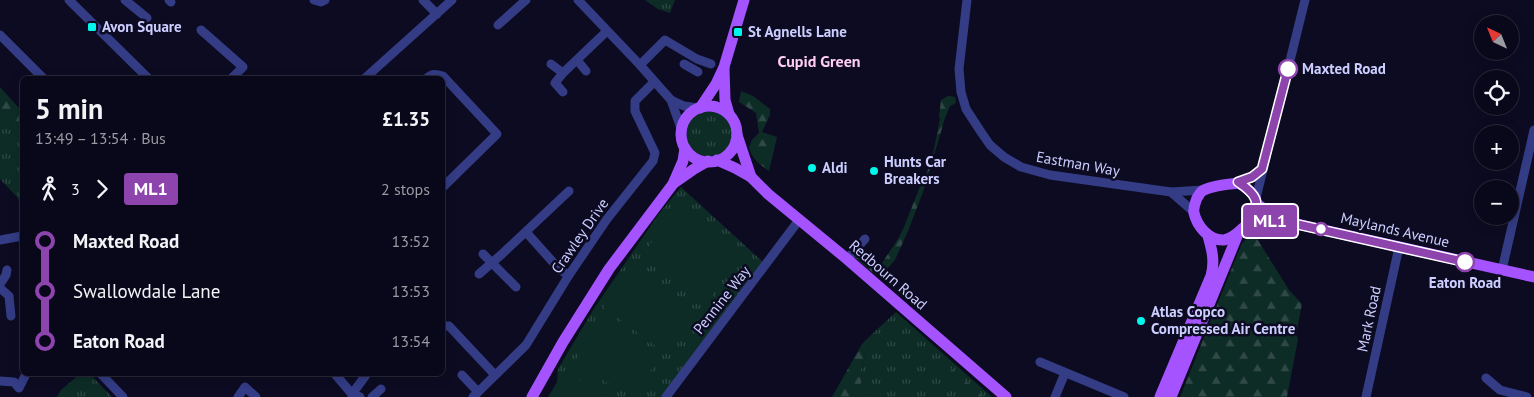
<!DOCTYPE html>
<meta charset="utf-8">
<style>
body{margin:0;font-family:"PT Sans",sans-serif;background:#171627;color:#f1f3f6;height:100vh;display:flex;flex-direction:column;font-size:19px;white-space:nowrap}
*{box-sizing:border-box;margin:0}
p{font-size:16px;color:#999aa2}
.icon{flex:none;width:28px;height:28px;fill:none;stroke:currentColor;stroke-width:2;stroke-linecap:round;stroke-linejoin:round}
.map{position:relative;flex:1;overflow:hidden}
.panel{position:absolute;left:20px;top:76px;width:425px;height:300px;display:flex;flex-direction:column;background:#09081a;border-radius:8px;box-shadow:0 2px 12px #0003,0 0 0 1px #292939}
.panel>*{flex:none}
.badge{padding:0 10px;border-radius:4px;font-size:18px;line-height:32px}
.needle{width:32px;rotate:317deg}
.fabs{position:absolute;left:1474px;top:15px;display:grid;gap:10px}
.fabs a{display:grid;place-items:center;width:45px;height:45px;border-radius:50%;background:#09081a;box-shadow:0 2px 12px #0003,0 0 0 1px #292939;font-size:25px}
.map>.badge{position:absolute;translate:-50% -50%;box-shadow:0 0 0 2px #fff}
.legs{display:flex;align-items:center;gap:8px;height:55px;padding:0 15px;font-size:16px}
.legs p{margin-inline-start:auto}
.overview{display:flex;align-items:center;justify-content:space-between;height:85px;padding:0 15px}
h1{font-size:28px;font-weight:700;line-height:38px}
ul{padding:0 15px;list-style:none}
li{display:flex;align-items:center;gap:18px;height:50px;font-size:19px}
li i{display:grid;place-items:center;width:8px;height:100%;margin:0 6px;background:currentColor}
li i::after{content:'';width:12px;height:12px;margin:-6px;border:4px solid;border-radius:50%;background:#09081a}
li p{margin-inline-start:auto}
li:first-child i{background:linear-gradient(#0000 50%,currentColor 0)}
li:last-child i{background:linear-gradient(currentColor 50%,#0000 0)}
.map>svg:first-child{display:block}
.grass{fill:url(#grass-tufts)}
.forest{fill:url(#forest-firs)}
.pitch{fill:#0e2c26}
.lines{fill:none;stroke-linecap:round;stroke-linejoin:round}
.minor{stroke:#333c84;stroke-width:9}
.major{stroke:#a553ff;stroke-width:11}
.line-1-casing{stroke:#fff;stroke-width:11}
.line-1{stroke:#8e44ad;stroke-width:8}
.poi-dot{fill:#00f7eb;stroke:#0c0b22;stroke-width:2}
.stop-1-dot{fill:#fff;stroke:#8e44ad;stroke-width:2.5}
.labels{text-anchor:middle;stroke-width:5;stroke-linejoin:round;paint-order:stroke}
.poi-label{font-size:15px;font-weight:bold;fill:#ccceff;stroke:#0c0b22;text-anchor:start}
.stop-label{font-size:15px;font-weight:bold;fill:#ccceff;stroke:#0c0b22;text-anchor:start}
.street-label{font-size:15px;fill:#ccceff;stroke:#0c0b22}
.neighbourhood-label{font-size:16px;font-weight:bold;fill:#ffcef4;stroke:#0c0b22}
</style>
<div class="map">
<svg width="1534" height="397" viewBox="0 0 1534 397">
<defs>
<pattern id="grass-tufts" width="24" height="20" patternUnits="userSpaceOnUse" patternTransform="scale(1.25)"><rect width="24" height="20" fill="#0e2c26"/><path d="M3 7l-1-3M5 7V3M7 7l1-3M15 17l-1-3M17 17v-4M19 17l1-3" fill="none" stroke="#304947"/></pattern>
<pattern id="forest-firs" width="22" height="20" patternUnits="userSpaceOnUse" patternTransform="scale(1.25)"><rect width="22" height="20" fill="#0e2c26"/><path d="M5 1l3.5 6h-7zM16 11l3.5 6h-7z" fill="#304947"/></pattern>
</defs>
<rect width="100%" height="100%" fill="#0c0b22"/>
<g class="grass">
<polygon points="645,0 675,0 670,13 658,9"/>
<polygon points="0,88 22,111 22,207 17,197 0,179"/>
<circle cx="709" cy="134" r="23"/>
<polygon points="681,187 763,262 662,397 548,397 557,382 558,369 593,310 658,215"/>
<polygon points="896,312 992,397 869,397 861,389 861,369 871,335"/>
<polygon points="80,374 90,374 112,397 57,397 61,390"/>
</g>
<g class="forest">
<polygon points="0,87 22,112 22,129 0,110"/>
<path d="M741,91L753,96L770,109V115L762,132L777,137L769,171C760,165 751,158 749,147L752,140L759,133L756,113L739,102Z"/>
<path d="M948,96L955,97L956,103L950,106L945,118L923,192L908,231L895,260L887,269L877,273H873L854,257L860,251L878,266H880L898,239L904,227L923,179C932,168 937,133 940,118L939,117L941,100Z"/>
<polygon points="1251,235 1256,237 1289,290 1302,304 1296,335 1298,339 1287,397 1180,397 1242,243"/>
<polygon points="871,335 861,369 861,389 869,397 832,397 862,344"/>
<polygon points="938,363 946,364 984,397 978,397"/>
</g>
<g class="pitch">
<polygon points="679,204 739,252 708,302 644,253"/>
<polygon points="634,264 699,313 668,355 603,307"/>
<polygon points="600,320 660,356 634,397 574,365"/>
<polygon points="566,373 609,397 554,397"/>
</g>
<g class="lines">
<g class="minor">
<polyline points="69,0 149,79"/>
<polyline points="125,0 147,18"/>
<polyline points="169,0 171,2"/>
<polyline points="314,0 321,2 325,0"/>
<polyline points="423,0 437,14"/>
<polyline points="578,0 640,65 671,100 682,131"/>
<polyline points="967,0 959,69 961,92 966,109 981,132 990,145 1004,157 1021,167 1050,175 1171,192 1203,190"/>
<polyline points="498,25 526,0"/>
<polyline points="201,30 243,67 231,79"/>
<polyline points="0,35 44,79"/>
<polyline points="577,60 586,71"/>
<polyline points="551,64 563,73"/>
<polyline points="684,64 698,72"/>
<polyline points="640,65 665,40 697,59 711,64"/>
<polyline points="364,79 452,0"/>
<path d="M426,79C432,73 436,74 443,76L497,134L442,188"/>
<polyline points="563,92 555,83 563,73 607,31"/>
<polyline points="671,100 684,106 698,108"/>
<polyline points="1239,183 1252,177 1262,169"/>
<polyline points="1171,192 1194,212"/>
<polyline points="1256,198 1305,0"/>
<polyline points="526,232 560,270 569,275"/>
<polyline points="0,240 22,236"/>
<polyline points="483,254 516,287"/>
<polyline points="847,259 865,239"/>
<polyline points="1502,270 1534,130"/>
<polyline points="479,274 502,254 569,191"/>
<polyline points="0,284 6,275 7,270"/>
<polyline points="0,288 9,296 11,316"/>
<polyline points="442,326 449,326 495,375"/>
<polyline points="1040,362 1124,397"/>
<polyline points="101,374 123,397"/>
<polyline points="335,374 352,394 352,397"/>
<polyline points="462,375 478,392"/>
<polyline points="1486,378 1500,390 1527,397"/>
<polyline points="0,381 14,382 19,388 26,374"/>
<polyline points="238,397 245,387 256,397"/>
<polyline points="360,397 352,394 366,375"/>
<polyline points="372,397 381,389"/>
<polyline points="473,397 526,345 569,275 607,219 653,161 655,153 635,111 635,101 654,82"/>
<polyline points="666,397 799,220"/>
<polyline points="1055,397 1065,373"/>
<polyline points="1366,397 1399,247"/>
</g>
<g class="major">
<polyline points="724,68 725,100 729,114"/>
<circle cx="709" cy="134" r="28"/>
<polyline points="700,108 716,84 724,67 744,0"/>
<polyline points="737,135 751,177"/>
<polyline points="717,160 735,168 751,177 768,194 847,259 1006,397"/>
<polyline points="674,183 694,169 708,161"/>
<path d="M1239,183C1250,190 1261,198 1255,213C1253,219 1248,224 1243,228C1238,233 1231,239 1224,240C1209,241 1197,226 1194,213C1193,208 1195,203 1197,198C1199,195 1201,191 1204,190C1212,186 1229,184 1239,183Z"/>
<polyline points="1257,204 1279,220"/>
<polyline points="1250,222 1279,220 1534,277"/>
<polyline points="532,397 563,342 609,269 673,184 683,161 685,148"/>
<path d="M1160,397L1211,276C1215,261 1212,250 1208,236"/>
<polyline points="1171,397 1238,234"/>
</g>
</g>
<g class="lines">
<g class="line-1-casing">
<path id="line-1" d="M1288,69L1262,169L1252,177L1238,182C1256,194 1262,202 1250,222L1278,220L1465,262"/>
</g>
<use href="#line-1" class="line-1"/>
</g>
<g class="poi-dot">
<rect x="87" y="22" width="10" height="10" rx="2.5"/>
<rect x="733" y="27" width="10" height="10" rx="2.5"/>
<circle cx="812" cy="168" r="5"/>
<circle cx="874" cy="171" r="5"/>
<circle cx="1141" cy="321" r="5"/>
</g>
<g class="stop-1-dot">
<circle cx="1288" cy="69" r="9"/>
<circle cx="1321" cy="229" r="6"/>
<circle cx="1465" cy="262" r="9"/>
</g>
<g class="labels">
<g class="poi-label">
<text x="102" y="32">Avon Square</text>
<text x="748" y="37">St Agnells Lane</text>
<text x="884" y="167">Hunts Car<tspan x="884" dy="17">Breakers</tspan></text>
<text x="822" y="173">Aldi</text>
<text x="1151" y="317">Atlas Copco<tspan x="1151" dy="17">Compressed Air Centre</tspan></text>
</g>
<g class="stop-label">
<text x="1302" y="74">Maxted Road</text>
<text x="1465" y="288" text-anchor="middle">Eaton Road</text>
</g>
<g class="street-label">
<text transform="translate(1078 164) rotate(10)" y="5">Eastman Way</text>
<text transform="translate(1395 230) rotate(13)" y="5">Maylands Avenue</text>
<text transform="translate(580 236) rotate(-55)" y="5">Crawley Drive</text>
<text transform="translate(888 275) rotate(41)" y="5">Redbourn Road</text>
<text transform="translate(722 300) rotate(-52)" y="5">Pennine Way</text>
<text transform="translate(1369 319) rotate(-78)" y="5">Mark Road</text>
</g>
<g class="neighbourhood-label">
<text x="819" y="67">Cupid Green</text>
</g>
</g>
</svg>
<div class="fabs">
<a><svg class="needle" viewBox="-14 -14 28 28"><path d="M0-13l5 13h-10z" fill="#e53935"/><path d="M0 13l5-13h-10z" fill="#999aa2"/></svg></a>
<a><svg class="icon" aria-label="locate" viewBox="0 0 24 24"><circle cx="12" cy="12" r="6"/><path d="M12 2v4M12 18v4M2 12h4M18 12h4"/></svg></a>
<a>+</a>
<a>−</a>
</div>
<b class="badge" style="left:1270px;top:221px;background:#8e44ad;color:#fff">ML1</b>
<section class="panel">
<div class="overview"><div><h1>5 min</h1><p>13:49 – 13:54 · Bus</p></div><b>£1.35</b></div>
<div class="legs"><svg class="icon" aria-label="walk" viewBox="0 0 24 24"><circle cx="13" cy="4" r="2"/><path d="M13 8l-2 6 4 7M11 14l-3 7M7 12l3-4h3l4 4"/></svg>3<svg class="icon" aria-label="forward" viewBox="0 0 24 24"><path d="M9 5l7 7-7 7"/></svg><b class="badge" style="background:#8e44ad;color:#fff">ML1</b><p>2 stops</p></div>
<ul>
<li><i style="color:#8e44ad"></i><b>Maxted Road</b><p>13:52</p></li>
<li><i style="color:#8e44ad"></i><span>Swallowdale Lane</span><p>13:53</p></li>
<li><i style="color:#8e44ad"></i><b>Eaton Road</b><p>13:54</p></li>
</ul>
</section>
</div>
